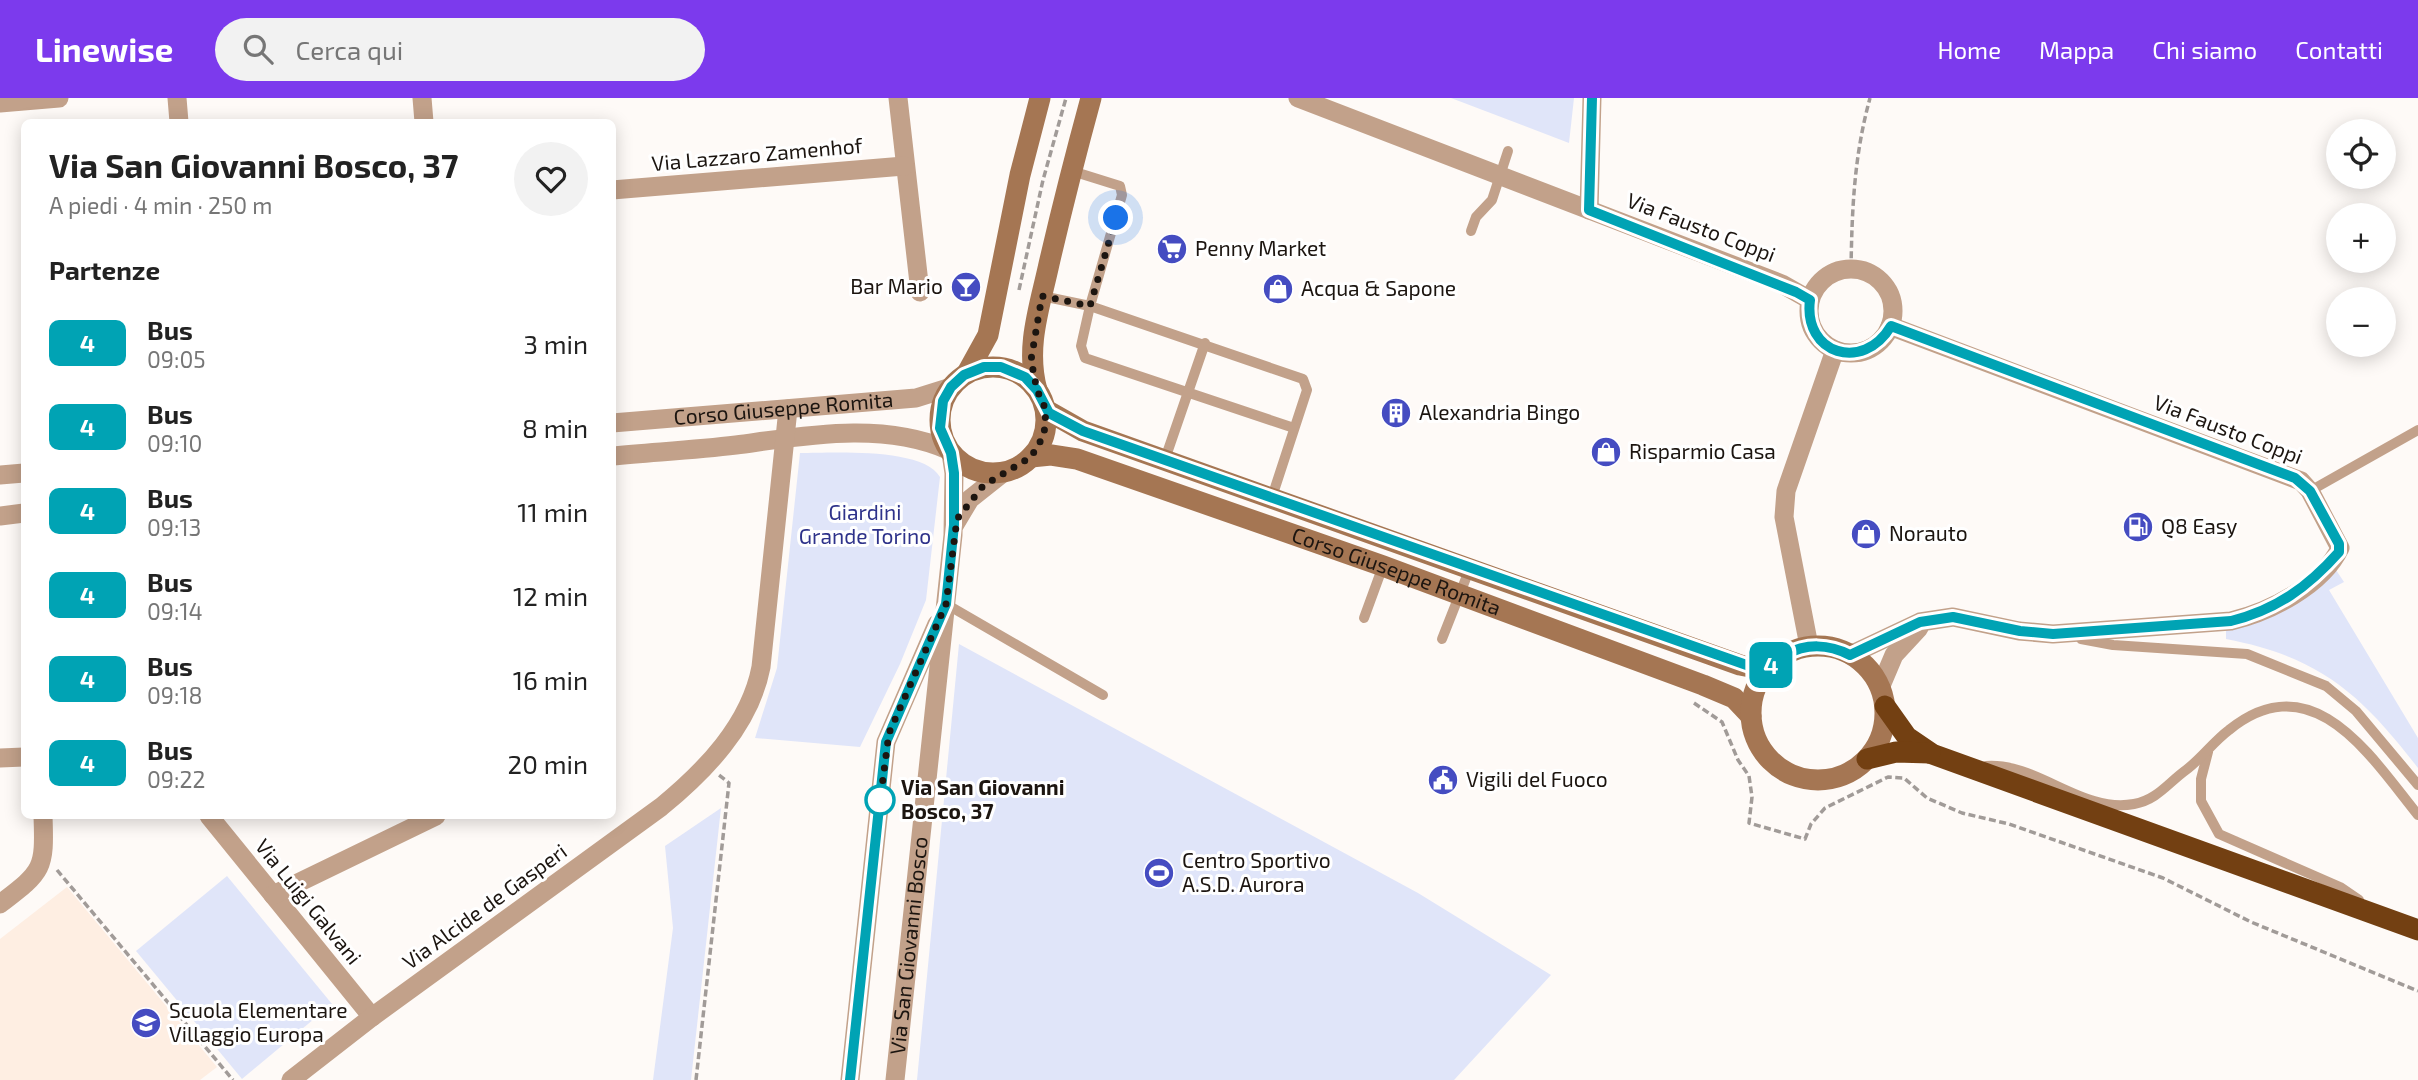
<!DOCTYPE html>
<html lang="it">
<meta charset="utf-8">
<style>
body{margin:0;font-family:"Exo 2",sans-serif;background:#f2f2f2;color:#222;height:100vh;display:flex;flex-direction:column;font-size:26px;white-space:nowrap}
*{box-sizing:border-box;margin:0}
p{font-size:23px;color:#767676}
.icon{flex:none;width:38px;height:38px;fill:none;stroke:currentColor;stroke-width:2;stroke-linecap:round;stroke-linejoin:round}
.map{position:relative;flex:1;overflow:hidden}
.sheet{position:absolute;left:21px;top:21px;width:595px;height:700px;display:flex;flex-direction:column;background:#fff;border-radius:10px;box-shadow:0 4px 18px #0003}
.sheet>*{flex:none}
.badge{padding:0 14px;border-radius:10px;font-size:24px;line-height:46px}
.controls{position:absolute;left:2326px;top:21px;display:grid;gap:14px}
.controls a{display:grid;place-items:center;width:70px;height:70px;border-radius:50%;background:#fff;box-shadow:0 4px 18px #0003;font-size:35px}
.you{position:absolute;width:35px;height:35px;margin:-18px;border:5px solid #fff;border-radius:50%;background:#1a73e8;box-shadow:0 0 0 10px #1a73e833}
.map>.badge{position:absolute;translate:-50% -50%;box-shadow:0 0 0 4px #fff}
h2{padding:0 28px;font-size:26px;line-height:63px}
.round{display:grid;place-items:center;flex:none;width:74px;height:74px;border-radius:37px;background:#f2f2f2}
.headline{display:flex;align-items:center;justify-content:space-between;height:119px;padding:0 28px}
h1{font-size:33px;font-weight:700;line-height:52px}
ul{padding:0;list-style:none}
li{display:flex;align-items:center;gap:21px;height:84px;padding:0 28px}
li div{flex:1}
li b{display:block;font-size:26px}
li em{font-style:normal}
li .badge{min-width:77px;font-weight:700;text-align:center}
header{display:flex;align-items:center;gap:42px;box-sizing:border-box;height:98px;padding:0 35px;background:#7c3aed;color:#fff}
header strong{font-size:33px}
nav{display:flex;gap:38px;margin-inline-start:auto;font-size:24px}
.search{width:490px;height:63px;background:#f2f2f2;display:flex;align-items:center;gap:18px;box-sizing:border-box;padding:0 24px;border-radius:38px;color:#767676;font-size:26px}
.map>svg:first-child{display:block}
.built{fill:#feeee2}
.green{fill:#e0e5f9}
.lines{fill:none;stroke-linecap:round;stroke-linejoin:round}
.path{stroke:#a19b98;stroke-width:3.5;stroke-dasharray:7 3.5;stroke-linecap:butt}
.lane{stroke:#c2a18a;stroke-width:10}
.street{stroke:#c2a18a;stroke-width:19}
.secondary{stroke:#a57653;stroke-width:21}
.highway{stroke:#734012;stroke-width:21}
.line-casing{stroke:#fff;stroke-width:16}
.line{stroke:#00a3b4;stroke-width:10}
.walk{stroke:#1c1510;stroke-width:7;stroke-dasharray:0 12.6}
.stop-dot{fill:#fff;stroke:#00a3b4;stroke-width:3.5}
.labels{text-anchor:middle;stroke-width:6;stroke-linejoin:round;paint-order:stroke}
.street-label{font-size:21px;fill:#1c1510;stroke:#fff}
.poi-label{font-size:21px;fill:#1c1510;stroke:#fff;text-anchor:start}
.park-label{font-size:21px;fill:#2e328a;stroke:#fff}
.stop-label{font-size:21px;font-weight:bold;fill:#1c1510;stroke:#fff;text-anchor:start}
</style>
<header>
<strong>Linewise</strong>
<div class="search"><svg class="icon" aria-label="search" viewBox="0 0 24 24"><circle cx="10" cy="10" r="6"/><path d="M15 15l6 6"/></svg>Cerca qui</div>
<nav><a>Home</a><a>Mappa</a><a>Chi siamo</a><a>Contatti</a></nav>
</header>
<div class="map">
<svg width="2418" height="982" viewBox="0 0 2418 982">
<rect width="100%" height="100%" fill="#fefaf7"/>
<polygon class="built" points="67,789 217,969 200,982 0,982 0,841"/>
<g class="green">
<polygon points="1451,0 1574,0 1569,45"/>
<path d="M800,355C832,355 923,349 940,379L926,502L900,566L860,649L755,640L777,570Z"/>
<path d="M2336,472L2344,484L2329,492L2418,640V670C2361,596 2320,559 2226,541V531Z"/>
<polygon points="959,546 1418,795 1551,877 1454,982 917,982"/>
<polygon points="721,710 691,982 653,982 673,830 665,748"/>
<polygon points="227,778 332,906 242,981 136,853"/>
</g>
<g class="lines">
<g class="path">
<path d="M1851,171C1852,111 1854,58 1870,0"/>
<polyline points="1019,192 1043,82 1066,0"/>
<polyline points="1694,605 1722,624 1738,662 1749,678 1752,699 1749,725 1805,741 1811,726 1825,710 1888,679 1904,680 1927,700 1962,715 2009,726 2163,780 2251,824 2418,893"/>
<polyline points="57,772 233,982"/>
<polyline points="696,982 729,685 719,677"/>
</g>
<g class="lane">
<polyline points="1072,73 1120,88 1122,97 1090,208 1303,281 1307,292 1272,399"/>
<polyline points="1471,133 1476,119 1492,102 1508,53"/>
<polyline points="1042,198 1090,208 1081,248 1085,260 1294,330"/>
<polyline points="1165,361 1205,245"/>
<polyline points="2310,393 2418,332"/>
<polyline points="946,506 1103,597"/>
<polyline points="1364,520 1383,468"/>
<polyline points="1442,541 1470,470"/>
<polyline points="2081,541 2113,547 2247,556 2326,588 2356,613 2418,687"/>
<polyline points="2208,654 2201,681 2201,703 2219,736 2340,789 2359,802"/>
<path d="M1986,668C2037,664 2082,716 2134,706C2157,702 2168,685 2186,672C2202,660 2213,644 2229,632C2313,564 2371,659 2418,717"/>
</g>
<g class="street">
<polyline points="177,0 179,24"/>
<polyline points="422,0 424,24"/>
<polyline points="898,0 920,194"/>
<polyline points="1298,0 1782,186 1810,202"/>
<polyline points="0,5 59,0"/>
<polyline points="612,92 904,68"/>
<polyline points="1589,112 1592,0"/>
<circle cx="1851" cy="213" r="42"/>
<path id="s1" d="M612,325L916,300L951,289"/>
<path d="M612,358C654,354 695,352 736,347C804,338 882,323 948,352"/>
<polyline points="0,377 24,375"/>
<polyline points="0,418 24,415"/>
<polyline points="955,426 970,401 1004,374"/>
<polyline points="1809,548 1784,419 1786,393 1835,252"/>
<path d="M1850,557L1920,524L1953,519L2019,533L2053,536L2231,523C2269,514 2322,488 2340,450L2310,393L2301,383L1890,228"/>
<polyline points="1880,590 1894,557 1919,530"/>
<polyline points="0,660 24,659"/>
<polyline points="209,718 372,919"/>
<polyline points="273,797 436,718"/>
<path d="M0,806C43,773 45,772 43,718"/>
<path d="M291,982L372,919L661,709C705,673 750,627 761,569L788,311"/>
<polyline points="850,982 886,644 937,526"/>
<path id="s2" d="M895,982L953,437L954,375L951,355"/>
</g>
<g class="secondary">
<circle cx="993" cy="322" r="53"/>
<polyline points="967,275 988,237 1020,77 1040,0"/>
<path d="M1037,292C1025,249 1040,208 1049,166C1062,110 1076,55 1091,0"/>
<polyline points="1046,312 1083,333 1740,567 1755,570 1771,567"/>
<path id="s3" d="M1031,359L1051,357L1077,361L1383,468L1703,587L1734,600L1751,618"/>
<circle cx="1818" cy="615" r="67"/>
</g>
<g class="highway">
<polyline points="1885,608 1907,639 1932,656 2418,832"/>
<polyline points="1867,661 1896,654 1930,655"/>
</g>
</g>
<g class="lines">
<g class="line-casing">
<path id="line" d="M850,982L886,644L946,506L954,427V375L951,355L940,330L943,303L951,289L964,277L984,269H1001L1025,279L1037,292L1049,315L1083,333L1755,570C1768,569 1774,563 1785,557C1806,545 1829,546 1850,557L1920,524L1953,519L2020,533L2053,536L2231,523C2276,512 2308,489 2339,454V446L2310,393L2295,380L1891,228C1863,275 1803,256 1810,202L1796,194L1589,112L1592,0"/>
</g>
<use href="#line" class="line"/>
<polyline class="walk" points="880,702 879,711 889,635 946,506 957,421 983,388 1031,359 1044,337 1046,312 1037,292 1031,262 1042,198 1090,208 1116,120"/>
</g>
<defs>
<g id="supermarket-disc" transform="scale(1.575)"><circle r="9.5" fill="#454cc1" stroke="#fff"/><path d="M-6-5.5h2.5l.6 2H6L4.5 2H-2.5L-4.4-4H-6ZM-1.5 3.2a1.3 1.3 0 1 0 .1 0ZM3 3.2a1.3 1.3 0 1 0 .1 0Z" fill="#fff"/></g>
<g id="bar-disc" transform="scale(1.575)"><circle r="9.5" fill="#454cc1" stroke="#fff"/><path d="M-6-5H6L.8 .8V4.5H3.5V6h-7V4.5H-.8V.8Z" fill="#fff"/></g>
<g id="shop-disc" transform="scale(1.575)"><circle r="9.5" fill="#454cc1" stroke="#fff"/><path d="M-5-2.5h2.3a2.7 3.5 0 0 1 5.4 0H5L5.5 6h-11ZM-1.5-2.5h3a1.5 2.3 0 0 0-3 0Z" fill="#fff"/></g>
<g id="building-disc" transform="scale(1.575)"><circle r="9.5" fill="#454cc1" stroke="#fff"/><path d="M-4-6H4V6H1V3H-1V6H-4ZM-2.5-4.3h1.7v1.8h-1.7ZM.8-4.3h1.7v1.8H.8ZM-2.5-1h1.7V.8h-1.7ZM.8-1h1.7V.8H.8Z" fill="#fff"/></g>
<g id="fuel-disc" transform="scale(1.575)"><circle r="9.5" fill="#454cc1" stroke="#fff"/><path d="M-5.5-6h7V0h2V4h1.3V-2.5L3-4.5l.8-.8L6-3V5H2.5V1h-1V6h-7ZM-4.2-4.7v3.2H.2V-4.7Z" fill="#fff"/></g>
<g id="civic-disc" transform="scale(1.575)"><circle r="9.5" fill="#454cc1" stroke="#fff"/><path d="M-.6-6.5H3V-4.5H.6V-3L4-1V1h2V6H-6V1h2V-1L-.6-3ZM-1.2 2.5V6h2.4V2.5Z" fill="#fff"/></g>
<g id="stadium-disc" transform="scale(1.575)"><circle r="9.5" fill="#454cc1" stroke="#fff"/><path d="M0-5a6.5 5 0 1 0 0 10a6.5 5 0 1 0 0-10ZM-3.5-1.8h7v3.6h-7Z" fill="#fff"/></g>
<g id="school-disc" transform="scale(1.575)"><circle r="9.5" fill="#454cc1" stroke="#fff"/><path d="M0-5L7-2L0 1L-7-2ZM-4 1L0 2.5L4 1V4Q0 6-4 4Z" fill="#fff"/></g>
</defs>
<g fill-rule="evenodd">
<use href="#supermarket-disc" x="1172" y="151"/>
<use href="#bar-disc" x="966" y="189"/>
<use href="#shop-disc" x="1278" y="191"/>
<use href="#building-disc" x="1396" y="315"/>
<use href="#shop-disc" x="1606" y="354"/>
<use href="#fuel-disc" x="2138" y="429"/>
<use href="#shop-disc" x="1866" y="436"/>
<use href="#civic-disc" x="1443" y="682"/>
<use href="#stadium-disc" x="1159" y="775"/>
<use href="#school-disc" x="146" y="925"/>
</g>
<circle class="stop-dot" cx="880" cy="702" r="14"/>
<g class="labels">
<g class="street-label">
<text transform="translate(757 57) rotate(-5)" y="7">Via Lazzaro Zamenhof</text>
<text transform="translate(1701 130) rotate(21)" y="7">Via Fausto Coppi</text>
<text dy="7" stroke="none"><textPath href="#s1" startOffset="172">Corso Giuseppe Romita</textPath></text>
<text transform="translate(2228 332) rotate(21)" y="7">Via Fausto Coppi</text>
<text dy="7" stroke="none"><textPath href="#s3" startOffset="385">Corso Giuseppe Romita</textPath></text>
<text transform="translate(308 804) rotate(51)" y="7">Via Luigi Galvani</text>
<text transform="translate(485 809) rotate(-36)" y="7">Via Alcide de Gasperi</text>
<text dy="7" stroke="none"><textPath href="#s2" startOffset="135">Via San Giovanni Bosco</textPath></text>
</g>
<g class="poi-label">
<text x="1195" y="158">Penny Market</text>
<text x="943" y="196" text-anchor="end">Bar Mario</text>
<text x="1301" y="198">Acqua &amp; Sapone</text>
<text x="1419" y="322">Alexandria Bingo</text>
<text x="1629" y="361">Risparmio Casa</text>
<text x="2161" y="436">Q8 Easy</text>
<text x="1889" y="443">Norauto</text>
<text x="1466" y="689">Vigili del Fuoco</text>
<text x="1182" y="770">Centro Sportivo<tspan x="1182" dy="24">A.S.D. Aurora</tspan></text>
<text x="169" y="920">Scuola Elementare<tspan x="169" dy="24">Villaggio Europa</tspan></text>
</g>
<g class="park-label">
<text x="865" y="422">Giardini<tspan x="865" dy="24">Grande Torino</tspan></text>
</g>
<g class="stop-label">
<text x="901" y="697">Via San Giovanni<tspan x="901" dy="24">Bosco, 37</tspan></text>
</g>
</g>
</svg>
<div class="controls">
<a><svg class="icon" aria-label="locate" viewBox="0 0 24 24"><circle cx="12" cy="12" r="6"/><path d="M12 2v4M12 18v4M2 12h4M18 12h4"/></svg></a>
<a>+</a>
<a>−</a>
</div>
<div class="you" style="left:1116px;top:120px"></div>
<b class="badge" style="left:1771px;top:567px;background:#00a3b4;color:#fff">4</b>
<section class="sheet">
<div class="headline"><div><h1>Via San Giovanni Bosco, 37</h1><p>A piedi · 4 min · 250 m</p></div><a class="round"><svg class="icon" aria-label="heart" viewBox="0 0 24 24"><path d="M12 20l-8-8c-3-5 5-10 8-4 3-6 11-1 8 4z"/></svg></a></div>
<h2>Partenze</h2>
<ul>
<li><span class="badge" style="background:#00a3b4;color:#fff">4</span><div><b>Bus</b><p>09:05</p></div><em>3 min</em></li>
<li><span class="badge" style="background:#00a3b4;color:#fff">4</span><div><b>Bus</b><p>09:10</p></div><em>8 min</em></li>
<li><span class="badge" style="background:#00a3b4;color:#fff">4</span><div><b>Bus</b><p>09:13</p></div><em>11 min</em></li>
<li><span class="badge" style="background:#00a3b4;color:#fff">4</span><div><b>Bus</b><p>09:14</p></div><em>12 min</em></li>
<li><span class="badge" style="background:#00a3b4;color:#fff">4</span><div><b>Bus</b><p>09:18</p></div><em>16 min</em></li>
<li><span class="badge" style="background:#00a3b4;color:#fff">4</span><div><b>Bus</b><p>09:22</p></div><em>20 min</em></li>
</ul>
</section>
</div>
